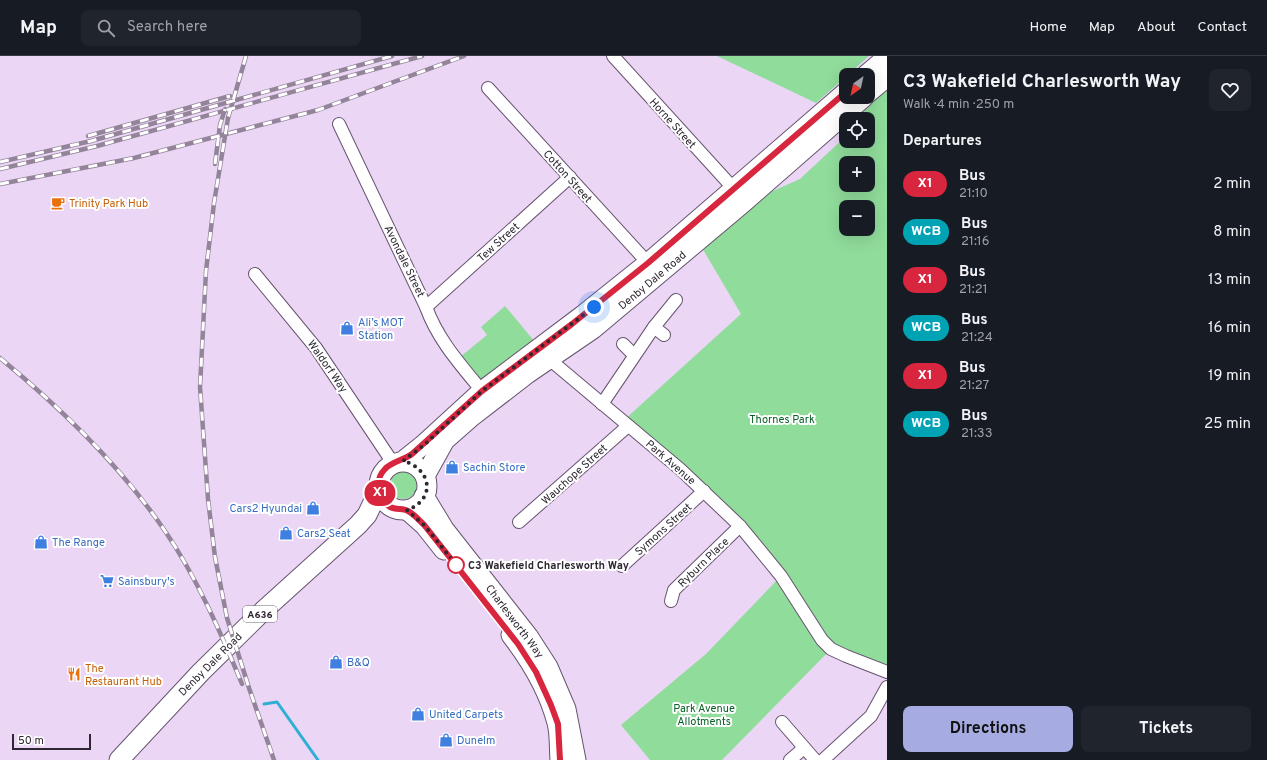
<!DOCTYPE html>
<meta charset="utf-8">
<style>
body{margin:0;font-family:Overpass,sans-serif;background:#20242c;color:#f1f3f6;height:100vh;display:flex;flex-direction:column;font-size:15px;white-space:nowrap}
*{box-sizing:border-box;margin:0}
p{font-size:13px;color:#9ea1a6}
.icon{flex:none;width:22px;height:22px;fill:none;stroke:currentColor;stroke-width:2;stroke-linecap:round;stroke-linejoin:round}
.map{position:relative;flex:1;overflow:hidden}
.details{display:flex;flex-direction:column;background:#171b24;width:380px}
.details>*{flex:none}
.badge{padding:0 8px;border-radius:13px;font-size:14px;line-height:26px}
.needle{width:26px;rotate:213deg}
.tools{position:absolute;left:839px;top:12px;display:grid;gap:8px}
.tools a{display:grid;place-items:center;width:36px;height:36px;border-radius:8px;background:#171b24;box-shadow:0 4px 16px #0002;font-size:20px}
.scale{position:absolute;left:12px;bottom:10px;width:79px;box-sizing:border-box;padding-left:4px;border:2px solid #2e2732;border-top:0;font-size:11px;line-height:14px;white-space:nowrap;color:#2e2732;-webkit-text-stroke:3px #fff;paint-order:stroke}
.you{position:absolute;width:20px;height:20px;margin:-10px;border:3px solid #fff;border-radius:50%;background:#1a73e8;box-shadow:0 0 0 6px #1a73e833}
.map>.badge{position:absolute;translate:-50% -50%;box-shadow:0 0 0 2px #fff}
h2{padding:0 16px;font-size:15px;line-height:36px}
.round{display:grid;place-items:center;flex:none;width:42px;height:42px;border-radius:8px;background:#20242c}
.summary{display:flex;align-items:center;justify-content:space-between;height:68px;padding:0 16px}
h1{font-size:19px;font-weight:700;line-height:30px}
.cta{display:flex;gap:8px;margin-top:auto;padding:8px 16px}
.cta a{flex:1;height:46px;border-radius:8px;background:#a6abe2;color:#111;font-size:16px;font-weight:700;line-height:46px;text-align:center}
.cta a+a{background:#20242c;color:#f1f3f6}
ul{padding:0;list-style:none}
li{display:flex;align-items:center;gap:12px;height:48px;padding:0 16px}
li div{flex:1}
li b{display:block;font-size:15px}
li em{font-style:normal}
li .badge{min-width:44px;font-weight:700;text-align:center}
header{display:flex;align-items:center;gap:24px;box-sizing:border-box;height:56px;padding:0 20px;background:#171b24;border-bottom:1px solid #363941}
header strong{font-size:19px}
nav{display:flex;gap:22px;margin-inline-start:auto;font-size:14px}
.search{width:280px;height:36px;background:#20242c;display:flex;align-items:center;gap:10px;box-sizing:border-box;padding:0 14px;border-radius:8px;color:#9ea1a6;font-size:15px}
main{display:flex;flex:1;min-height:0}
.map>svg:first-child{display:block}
.green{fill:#90dc9b;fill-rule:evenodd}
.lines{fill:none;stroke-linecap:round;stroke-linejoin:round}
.stream{stroke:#2faed6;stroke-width:3}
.street-casing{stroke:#66546f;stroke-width:14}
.primary-casing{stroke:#66546f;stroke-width:21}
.street{stroke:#fff;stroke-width:12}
.primary{stroke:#fff;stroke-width:19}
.rail-casing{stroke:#93849a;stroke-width:4.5}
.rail{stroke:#fff;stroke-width:3;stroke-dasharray:9;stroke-linecap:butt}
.line-casing{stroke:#fff;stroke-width:9}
.line{stroke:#d7263d;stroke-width:6}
.walk{stroke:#2e2732;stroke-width:4;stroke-dasharray:0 7.2}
.stop-dot{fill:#fff;stroke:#d7263d;stroke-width:2}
.labels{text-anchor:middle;stroke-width:4;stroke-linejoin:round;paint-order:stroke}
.shield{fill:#fff;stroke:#6d6870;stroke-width:1}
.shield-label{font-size:10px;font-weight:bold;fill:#2e2732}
.street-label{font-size:11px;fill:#2e2732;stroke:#fff}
.food-label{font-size:11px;fill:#c56008;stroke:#fff;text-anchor:start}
.shop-label{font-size:11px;fill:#366cbe;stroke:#fff;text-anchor:start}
.park-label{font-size:11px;fill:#065f24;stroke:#fff}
.stop-label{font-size:11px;font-weight:bold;fill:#2e2732;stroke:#fff;text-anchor:start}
</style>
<header>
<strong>Map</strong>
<div class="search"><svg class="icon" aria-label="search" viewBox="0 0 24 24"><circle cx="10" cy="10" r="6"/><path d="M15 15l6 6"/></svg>Search here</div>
<nav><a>Home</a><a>Map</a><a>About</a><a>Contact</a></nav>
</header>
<main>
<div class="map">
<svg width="887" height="704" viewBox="0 0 887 704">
<rect width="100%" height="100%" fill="#ebd6f5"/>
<g class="green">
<polygon points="717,0 869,0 816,47"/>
<path d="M887,21V616L831,593L722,704H650L621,669L706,598L781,520L740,470L623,365L741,258L698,185L759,141L800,123L846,80V85H868V63H861L864,59L865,41ZM846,107H868V129H846ZM846,151H868V173H846Z"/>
<polygon points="505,250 540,292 482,335 460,301 487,279 481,271"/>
<circle cx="403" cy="429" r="14"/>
</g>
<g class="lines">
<polyline class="stream" points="264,648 277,646 318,704"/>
<g class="street-casing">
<g id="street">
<polyline points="613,0 734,133"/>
<polyline points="488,32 648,207"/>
<path d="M339,68L426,251C438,284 460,308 482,335"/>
<polyline points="255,218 316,292 393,407"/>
<polyline points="426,251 570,121"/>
<polyline points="654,271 664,279"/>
<polyline points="623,288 634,299"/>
<polyline points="549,303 680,413 740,470 781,520 822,584 831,593 846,600 887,616"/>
<polyline points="602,348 654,271 676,244"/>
<polyline points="519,466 628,370"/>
<polyline points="622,510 704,435"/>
<polyline points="671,545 674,534 740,470"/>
<polyline points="782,666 815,704"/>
<polyline points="790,704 804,692"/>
<polyline points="823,704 871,660 887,631"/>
</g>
</g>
<g class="primary-casing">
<g id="primary">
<polyline points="866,19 887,1"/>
<polyline points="868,37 887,21"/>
<polyline points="403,405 423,389 482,335 583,259 648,207 846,36"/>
<circle cx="403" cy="430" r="24"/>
<polyline points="425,420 445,384 470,362 527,318 593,273 743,147 864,41"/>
<polyline points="424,440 444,473 528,580 548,611 566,653 576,704"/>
<polyline points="407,454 425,470 444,494"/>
<path d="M511,579C531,605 549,636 557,667C560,678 559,692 560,704"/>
<polyline points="119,704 201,616 264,554 358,469 367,459 379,434"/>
</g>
</g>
<use href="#street" class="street"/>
<use href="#primary" class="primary"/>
<g class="rail-casing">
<g id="rail">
<polyline points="246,0 228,62 214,147 206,215 200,331 208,443 215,501 227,562 249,632 274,704"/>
<polyline points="88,80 230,40"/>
<polyline points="0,106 91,85 392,0"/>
<polyline points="215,108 220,69 225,53"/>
<polyline points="0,113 97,90 422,0"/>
<polyline points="0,128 134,102 318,54 464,0"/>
<path d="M0,302C61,352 120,409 165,475C197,522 220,575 242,628"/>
</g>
</g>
<use href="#rail" class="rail"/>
</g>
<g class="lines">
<g class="line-casing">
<path id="line" d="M560,704L558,668L551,649L536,616L518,588L425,470C420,465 414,458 408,455C404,452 396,454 390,451C377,443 374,424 385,413C391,406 404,404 412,398L482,335L572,268L648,207L846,36"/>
</g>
<use href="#line" class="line"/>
<path class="walk" d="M456,509L458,511L425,470L407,454C437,443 431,412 403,405L424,389L482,335L594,251"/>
</g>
<defs>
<g id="cafe-bare" transform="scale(1.08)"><path d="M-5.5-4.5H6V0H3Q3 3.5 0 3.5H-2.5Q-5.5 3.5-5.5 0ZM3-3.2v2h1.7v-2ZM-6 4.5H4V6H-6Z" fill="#e8710a" stroke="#fff" stroke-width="2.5" paint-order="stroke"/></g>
<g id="shop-bare" transform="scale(1.08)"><path d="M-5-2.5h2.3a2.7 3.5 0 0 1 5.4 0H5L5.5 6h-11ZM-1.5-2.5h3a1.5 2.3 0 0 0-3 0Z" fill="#3f7fe0" stroke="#fff" stroke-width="2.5" paint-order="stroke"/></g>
<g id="supermarket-bare" transform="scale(1.08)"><path d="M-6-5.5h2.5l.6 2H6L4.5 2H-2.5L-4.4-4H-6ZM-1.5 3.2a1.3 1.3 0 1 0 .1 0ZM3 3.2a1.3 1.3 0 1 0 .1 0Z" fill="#3f7fe0" stroke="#fff" stroke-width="2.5" paint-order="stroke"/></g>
<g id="restaurant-bare" transform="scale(1.08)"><path d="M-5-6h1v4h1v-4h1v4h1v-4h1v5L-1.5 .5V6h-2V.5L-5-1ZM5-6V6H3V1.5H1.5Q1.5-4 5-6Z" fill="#e8710a" stroke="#fff" stroke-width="2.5" paint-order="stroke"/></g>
</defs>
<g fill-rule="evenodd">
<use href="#cafe-bare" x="58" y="147"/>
<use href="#shop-bare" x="347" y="272"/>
<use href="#shop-bare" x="452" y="411"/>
<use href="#shop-bare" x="313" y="452"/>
<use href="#shop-bare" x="286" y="477"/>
<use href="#shop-bare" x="41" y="486"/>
<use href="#supermarket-bare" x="107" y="525"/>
<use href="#shop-bare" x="336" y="606"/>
<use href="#restaurant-bare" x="74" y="618"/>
<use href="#shop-bare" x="418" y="658"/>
<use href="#shop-bare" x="446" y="684"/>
</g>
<circle class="stop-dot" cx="456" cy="509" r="8"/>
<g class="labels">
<rect class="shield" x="243" y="550" width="34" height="16" rx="3"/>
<g class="shield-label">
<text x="260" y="562">A636</text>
</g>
<g class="street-label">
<text transform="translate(673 67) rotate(48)" y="4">Horne Street</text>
<text transform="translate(568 120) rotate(48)" y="4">Cotton Street</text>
<text transform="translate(498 186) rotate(-42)" y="4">Tew Street</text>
<text transform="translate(405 205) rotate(64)" y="4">Avondale Street</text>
<text transform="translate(652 224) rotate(-40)" y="4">Denby Dale Road</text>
<text transform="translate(328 310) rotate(55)" y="4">Waldorf Way</text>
<text transform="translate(671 406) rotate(41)" y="4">Park Avenue</text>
<text transform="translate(574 418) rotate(-42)" y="4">Wauchope Street</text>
<text transform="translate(663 473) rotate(-42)" y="4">Symons Street</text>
<text transform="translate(703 506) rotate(-44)" y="4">Ryburn Place</text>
<text transform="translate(515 565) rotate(53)" y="4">Charlesworth Way</text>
<text transform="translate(210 608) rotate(-45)" y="4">Denby Dale Road</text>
</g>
<g class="food-label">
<text x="69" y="151">Trinity Park Hub</text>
<text x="85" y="616">The<tspan x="85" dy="13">Restaurant Hub</tspan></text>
</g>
<g class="shop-label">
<text x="358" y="270">Ali’s MOT<tspan x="358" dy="13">Station</tspan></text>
<text x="463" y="415">Sachin Store</text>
<text x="302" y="456" text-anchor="end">Cars2 Hyundai</text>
<text x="297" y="481">Cars2 Seat</text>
<text x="52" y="490">The Range</text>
<text x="118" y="529">Sainsbury's</text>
<text x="347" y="610">B&amp;Q</text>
<text x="429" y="662">United Carpets</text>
<text x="457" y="688">Dunelm</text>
</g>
<g class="park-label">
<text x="782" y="367">Thornes Park</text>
<text x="704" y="656">Park Avenue<tspan x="704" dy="13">Allotments</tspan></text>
</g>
<g class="stop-label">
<text x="468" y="513">C3 Wakefield Charlesworth Way</text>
</g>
</g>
</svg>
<div class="tools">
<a><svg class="needle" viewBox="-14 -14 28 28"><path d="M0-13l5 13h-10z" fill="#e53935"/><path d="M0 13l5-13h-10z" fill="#9ea1a6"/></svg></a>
<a><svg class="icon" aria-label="locate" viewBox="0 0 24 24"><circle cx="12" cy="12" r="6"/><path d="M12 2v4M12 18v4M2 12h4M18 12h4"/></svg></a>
<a>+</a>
<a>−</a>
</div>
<div class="scale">50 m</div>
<div class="you" style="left:594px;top:251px"></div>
<b class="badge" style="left:380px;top:437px;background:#d7263d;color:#fff">X1</b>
</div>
<section class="details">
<div class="summary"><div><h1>C3 Wakefield Charlesworth Way</h1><p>Walk · 4 min · 250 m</p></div><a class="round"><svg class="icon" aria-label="heart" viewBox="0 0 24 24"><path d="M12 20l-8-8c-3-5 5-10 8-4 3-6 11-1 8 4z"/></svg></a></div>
<h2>Departures</h2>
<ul>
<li><span class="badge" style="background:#d7263d;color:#fff">X1</span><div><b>Bus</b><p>21:10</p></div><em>2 min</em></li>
<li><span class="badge" style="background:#00a3b4;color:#fff">WCB</span><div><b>Bus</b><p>21:16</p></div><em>8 min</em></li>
<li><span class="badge" style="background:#d7263d;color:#fff">X1</span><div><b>Bus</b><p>21:21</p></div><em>13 min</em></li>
<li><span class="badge" style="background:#00a3b4;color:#fff">WCB</span><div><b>Bus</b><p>21:24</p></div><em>16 min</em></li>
<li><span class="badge" style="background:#d7263d;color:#fff">X1</span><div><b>Bus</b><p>21:27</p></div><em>19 min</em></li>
<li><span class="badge" style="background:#00a3b4;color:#fff">WCB</span><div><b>Bus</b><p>21:33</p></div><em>25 min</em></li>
</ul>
<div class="cta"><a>Directions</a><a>Tickets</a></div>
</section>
</main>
